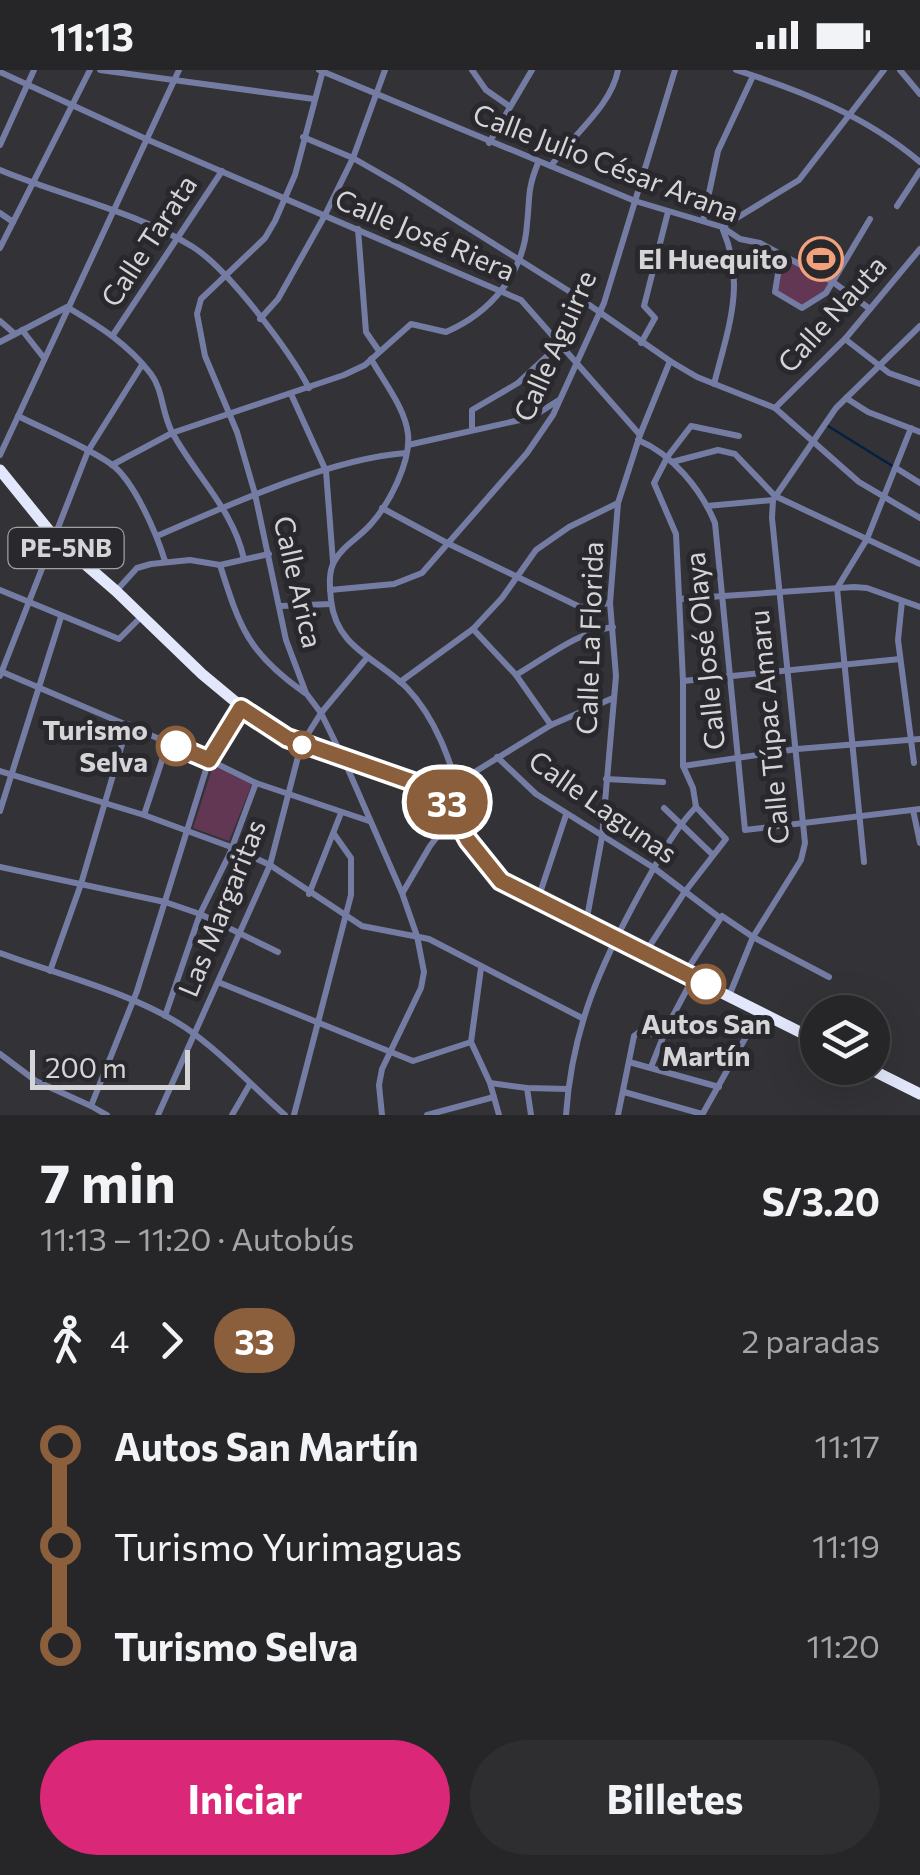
<!DOCTYPE html>
<html lang="es">
<meta charset="utf-8">
<style>
body{margin:0;font-family:Commissioner,sans-serif;background:#2e2e30;color:#f1f3f6;height:100vh;display:flex;flex-direction:column;font-size:38px;white-space:nowrap}
*{box-sizing:border-box;margin:0}
p{font-size:32px;color:#a4a5a8}
.icon{flex:none;width:55px;height:55px;fill:none;stroke:currentColor;stroke-width:2;stroke-linecap:round;stroke-linejoin:round}
.map{position:relative;height:1045px;overflow:hidden}
.sheet{display:flex;flex-direction:column;background:#262628;flex:1}
.sheet>*{flex:none}
.badge{padding:0 20px;border-radius:32px;font-size:35px;line-height:65px}
.controls{position:absolute;left:800px;top:925px;display:grid;gap:20px}
.controls a{display:grid;place-items:center;width:90px;height:90px;border-radius:50%;background:#262628;box-shadow:0 10px 40px #0002,0 0 0 2px #424345;font-size:50px}
.scale{position:absolute;left:30px;bottom:25px;width:160px;box-sizing:border-box;padding-left:10px;border:5px solid #d5d5d7;border-top:0;font-size:28px;line-height:35px;white-space:nowrap;color:#d5d5d7;-webkit-text-stroke:8px #29282c;paint-order:stroke}
.map>.badge{position:absolute;translate:-50% -50%;box-shadow:0 0 0 5px #fff}
.legs{display:flex;align-items:center;gap:15px;height:110px;padding:0 40px;font-size:32px}
.legs p{margin-inline-start:auto}
.headline{display:flex;align-items:center;justify-content:space-between;height:170px;padding:0 40px}
h1{font-size:55px;font-weight:700;line-height:75px}
.cta{display:flex;gap:20px;margin-top:auto;padding:20px 40px}
.cta a{flex:1;height:115px;border-radius:60px;background:#db2777;color:#fff;font-size:40px;font-weight:700;line-height:115px;text-align:center}
.cta a+a{background:#2e2e30;color:#f1f3f6}
ul{padding:0 40px;list-style:none}
li{display:flex;align-items:center;gap:35px;height:100px;font-size:38px}
li i{display:grid;place-items:center;width:15px;height:100%;margin:0 12px;background:currentColor}
li i::after{content:'';width:25px;height:25px;margin:-12px;border:8px solid;border-radius:50%;background:#262628}
li p{margin-inline-start:auto}
li:first-child i{background:linear-gradient(#0000 50%,currentColor 0)}
li:last-child i{background:linear-gradient(currentColor 50%,#0000 0)}
.status{display:flex;justify-content:space-between;align-items:center;height:70px;padding:0 50px;background:#262628;direction:ltr}
.status svg{height:28px;fill:currentColor}
.map>svg:first-child{display:block}
.green{fill:#623753}
.lines{fill:none;stroke-linecap:round;stroke-linejoin:round}
.stream{stroke:#032043;stroke-width:2.5}
.minor{stroke:#757ca3;stroke-width:6}
.highway{stroke:#e3e7fb;stroke-width:11}
.line-1-casing{stroke:#fff;stroke-width:22}
.line-1{stroke:#8b5e3c;stroke-width:15}
.stop-1-dot{fill:#fff;stroke:#8b5e3c;stroke-width:5}
.labels{text-anchor:middle;stroke-width:10;stroke-linejoin:round;paint-order:stroke}
.shield{fill:#29282c;stroke:#a1a1a4;stroke-width:2.5}
.shield-label{font-size:25px;font-weight:bold;fill:#d5d5d7}
.street-label{font-size:28px;fill:#d5d5d7;stroke:#29282c}
.poi-label{font-size:28px;font-weight:bold;fill:#d5d5d7;stroke:#29282c;text-anchor:end}
.stop-label{font-size:28px;font-weight:bold;fill:#d5d5d7;stroke:#29282c;text-anchor:end}
</style>
<div class="status"><b>11:13</b><svg viewBox="0 0 49 12"><path d="M0 12V9h3v3zM5 12V6h3v6zM10 12V3h3v9zM15 12V0h3v12zM26 1h20v11H26zM47 4h2v5h-2z"/></svg></div>
<div class="map">
<svg width="920" height="1045" viewBox="0 0 920 1045">
<rect width="100%" height="100%" fill="#333236"/>
<g class="green">
<polygon points="782,187 831,213 825,221 802,236 776,221"/>
<polygon points="213,696 252,714 229,771 193,758"/>
</g>
<g class="lines">
<polyline class="stream" points="828,356 894,397"/>
<g class="minor">
<polyline points="100,0 314,29"/>
<polyline points="319,0 635,131 722,157 740,169 760,173 833,212 870,239"/>
<polyline points="323,0 295,105 275,151 265,168 201,229 197,244 205,286 237,362 255,424 286,570 306,623 321,643 344,690 402,823 417,866 424,902 421,918 382,999 379,1015 382,1045"/>
<polyline points="472,0 486,20 509,36"/>
<path d="M736,0C802,21 866,46 920,92"/>
<polyline points="900,0 920,24"/>
<polyline points="0,2 146,69 521,230 640,365"/>
<polyline points="303,67 353,88 400,115 572,223 670,291 697,307 775,338 859,412 920,448"/>
<polyline points="489,73 532,0"/>
<polyline points="0,75 34,0"/>
<path d="M551,96C572,65 611,37 618,0"/>
<path d="M0,100C62,126 135,141 193,177C228,199 289,280 309,318"/>
<polyline points="897,136 920,101"/>
<polyline points="0,143 13,152"/>
<polyline points="703,151 718,81 753,6"/>
<polyline points="722,157 799,110 884,0"/>
<polyline points="358,159 366,262 379,281"/>
<polyline points="0,178 90,0"/>
<polyline points="781,185 775,222 802,238 826,223 870,149"/>
<polyline points="260,249 278,229 324,147 353,88 385,0"/>
<polyline points="0,251 15,264"/>
<polyline points="22,260 44,288"/>
<polyline points="113,265 222,101"/>
<polyline points="845,269 889,303 920,314"/>
<path d="M0,272L67,237C99,256 128,274 151,304C163,320 162,344 172,362C195,405 233,439 244,489"/>
<polyline points="641,273 655,248 644,236 668,142"/>
<path d="M371,289C384,312 405,338 408,364C411,392 389,434 371,454C359,468 342,476 334,492C328,503 330,518 331,530C336,578 377,588 407,618C446,659 456,717 475,769"/>
<path d="M714,314C728,259 746,214 723,160"/>
<polyline points="291,324 326,401 333,492"/>
<polyline points="846,328 868,342 920,362"/>
<polyline points="775,338 845,269 920,179"/>
<path d="M18,346C48,361 83,375 111,394C134,410 157,465 165,491"/>
<polyline points="472,360 472,340 518,313 560,274"/>
<path d="M638,370C672,384 701,419 715,453L745,760L920,739"/>
<polyline points="408,375 520,350 537,344 559,330"/>
<polyline points="0,385 179,0"/>
<polyline points="672,392 718,380 735,384 775,426 920,494"/>
<path d="M112,395L172,363L344,305L365,295L411,254L446,262C490,243 524,204 527,154C530,127 527,120 538,93"/>
<polyline points="896,398 920,413"/>
<polyline points="707,436 773,430"/>
<polyline points="382,438 447,473 580,537 610,533"/>
<path d="M157,466C229,435 328,389 406,383"/>
<path d="M220,495C240,558 248,583 305,623"/>
<polyline points="0,520 119,569 142,546"/>
<polyline points="117,520 137,498 151,494 190,490 220,495 269,484"/>
<polyline points="330,520 394,514 422,503 527,383 553,345 604,233 675,0"/>
<polyline points="680,529 854,517 867,518 920,537"/>
<polyline points="902,531 898,570 914,693"/>
<polyline points="281,536 331,534"/>
<polyline points="473,559 516,605 551,655"/>
<polyline points="0,601 209,690 256,713 369,751"/>
<path d="M516,605C547,587 577,562 613,557"/>
<polyline points="0,606 88,381 142,295"/>
<polyline points="683,611 900,589"/>
<polyline points="400,612 473,559 502,528 536,480 569,457 618,433"/>
<polyline points="497,687 536,724 654,798 720,848"/>
<polyline points="683,696 797,679 920,669"/>
<polyline points="0,701 144,745 231,777 270,795 362,856 429,869 582,948"/>
<polyline points="606,709 663,712"/>
<polyline points="439,724 551,655 613,628"/>
<polyline points="696,737 693,718 683,696 683,611 676,464 654,413 668,386 691,356 739,366"/>
<polyline points="664,738 713,785"/>
<polyline points="913,740 920,773"/>
<polyline points="0,741 61,547"/>
<polyline points="144,745 168,672"/>
<polyline points="864,792 837,518 867,469 911,358"/>
<polyline points="0,797 165,832 200,844 278,882"/>
<polyline points="403,822 430,776 454,745"/>
<polyline points="309,824 341,743"/>
<polyline points="538,829 566,745"/>
<polyline points="586,853 602,767 616,606 610,533 618,433 640,365 670,291"/>
<path d="M0,883C59,905 134,923 186,958C222,983 252,1016 285,1045"/>
<polyline points="645,883 684,823 726,769 696,737"/>
<polyline points="481,898 471,972 490,1013 499,1045"/>
<polyline points="50,901 81,814 128,654"/>
<polyline points="685,903 722,846 753,867 829,907"/>
<polyline points="218,912 413,991 471,972"/>
<polyline points="729,926 753,867 801,790 805,773 772,448 773,430 836,338 920,256"/>
<polyline points="165,946 200,844 230,783 256,713"/>
<polyline points="0,984 36,1011 91,1036 137,921 209,690 241,639"/>
<polyline points="629,992 719,1017"/>
<polyline points="651,997 668,955 693,908"/>
<polyline points="490,1013 527,1018 568,1019"/>
<polyline points="527,1018 531,1045"/>
<polyline points="624,1022 702,1044"/>
<polyline points="91,1036 107,1045"/>
<polyline points="158,1045 270,795 301,675 321,643 366,589"/>
<polyline points="232,1045 250,1014"/>
<polyline points="294,1045 351,825 351,788 334,764"/>
<polyline points="427,1045 494,1027"/>
<path d="M566,1045C572,958 600,896 641,821C658,791 672,762 696,737"/>
<polyline points="618,1045 634,966 641,961 662,967"/>
<polyline points="702,1045 760,942"/>
</g>
<g class="highway">
<path d="M0,400L56,469L116,521L202,604L261,653L301,675L430,718C463,739 471,790 510,817L818,971"/>
<polyline points="868,998 920,1024"/>
</g>
</g>
<g class="lines">
<g class="line-1-casing">
<polyline id="line-1" points="176,676 209,690 241,638 287,668 430,718 446,730 468,770 501,811 706,914"/>
</g>
<use href="#line-1" class="line-1"/>
</g>
<defs>
<g id="stadium-ring" transform="scale(2.25)"><circle r="9.5" fill="#29282c" stroke="#f1a17b" stroke-width="1.5"/><path d="M0-5a6.5 5 0 1 0 0 10a6.5 5 0 1 0 0-10ZM-3.5-1.8h7v3.6h-7Z" fill="#f1a17b"/></g>
</defs>
<g fill-rule="evenodd">
<use href="#stadium-ring" x="821" y="189"/>
</g>
<g class="stop-1-dot">
<circle cx="302" cy="675" r="12"/>
<circle cx="176" cy="676" r="18"/>
<circle cx="706" cy="914" r="18"/>
</g>
<g class="labels">
<rect class="shield" x="8.5" y="458" width="115" height="40" rx="8"/>
<g class="shield-label">
<text x="66" y="487">PE-5NB</text>
</g>
<g class="street-label">
<text transform="translate(606 93) rotate(21)" y="10">Calle Julio César Arana</text>
<text transform="translate(425 165) rotate(23)" y="10">Calle José Riera</text>
<text transform="translate(149 171) rotate(-57)" y="10">Calle Tarata</text>
<text transform="translate(832 244) rotate(-48)" y="10">Calle Nauta</text>
<text transform="translate(555 276) rotate(-66)" y="10">Calle Aguirre</text>
<text transform="translate(298 512) rotate(77)" y="10">Calle Arica</text>
<text transform="translate(590 568) rotate(-88)" y="10">Calle La Florida</text>
<text transform="translate(705 581) rotate(-96)" y="10">Calle José Olaya</text>
<text transform="translate(769 657) rotate(-95)" y="10">Calle Túpac Amaru</text>
<text transform="translate(603 737) rotate(35)" y="10">Calle Lagunas</text>
<text transform="translate(222 838) rotate(-68)" y="10">Las Margaritas</text>
</g>
<g class="poi-label">
<text x="788" y="199">El Huequito</text>
</g>
<g class="stop-label">
<text x="148" y="670">Turismo<tspan x="148" dy="32">Selva</tspan></text>
<text x="706" y="964" text-anchor="middle">Autos San<tspan x="706" dy="32">Martín</tspan></text>
</g>
</g>
</svg>
<div class="controls">
<a><svg class="icon" aria-label="layers" viewBox="0 0 24 24"><path d="M12 4l9 5-9 5-9-5zM3 14l9 5 9-5"/></svg></a>
</div>
<div class="scale">200 m</div>
<b class="badge" style="left:447px;top:732px;background:#8b5e3c;color:#fff">33</b>
</div>
<section class="sheet">
<div class="headline"><div><h1>7 min</h1><p>11:13 – 11:20 · Autobús</p></div><b>S/3.20</b></div>
<div class="legs"><svg class="icon" aria-label="walk" viewBox="0 0 24 24"><circle cx="13" cy="4" r="2"/><path d="M13 8l-2 6 4 7M11 14l-3 7M7 12l3-4h3l4 4"/></svg>4<svg class="icon" aria-label="forward" viewBox="0 0 24 24"><path d="M9 5l7 7-7 7"/></svg><b class="badge" style="background:#8b5e3c;color:#fff">33</b><p>2 paradas</p></div>
<ul>
<li><i style="color:#8b5e3c"></i><b>Autos San Martín</b><p>11:17</p></li>
<li><i style="color:#8b5e3c"></i><span>Turismo Yurimaguas</span><p>11:19</p></li>
<li><i style="color:#8b5e3c"></i><b>Turismo Selva</b><p>11:20</p></li>
</ul>
<div class="cta"><a>Iniciar</a><a>Billetes</a></div>
</section>
